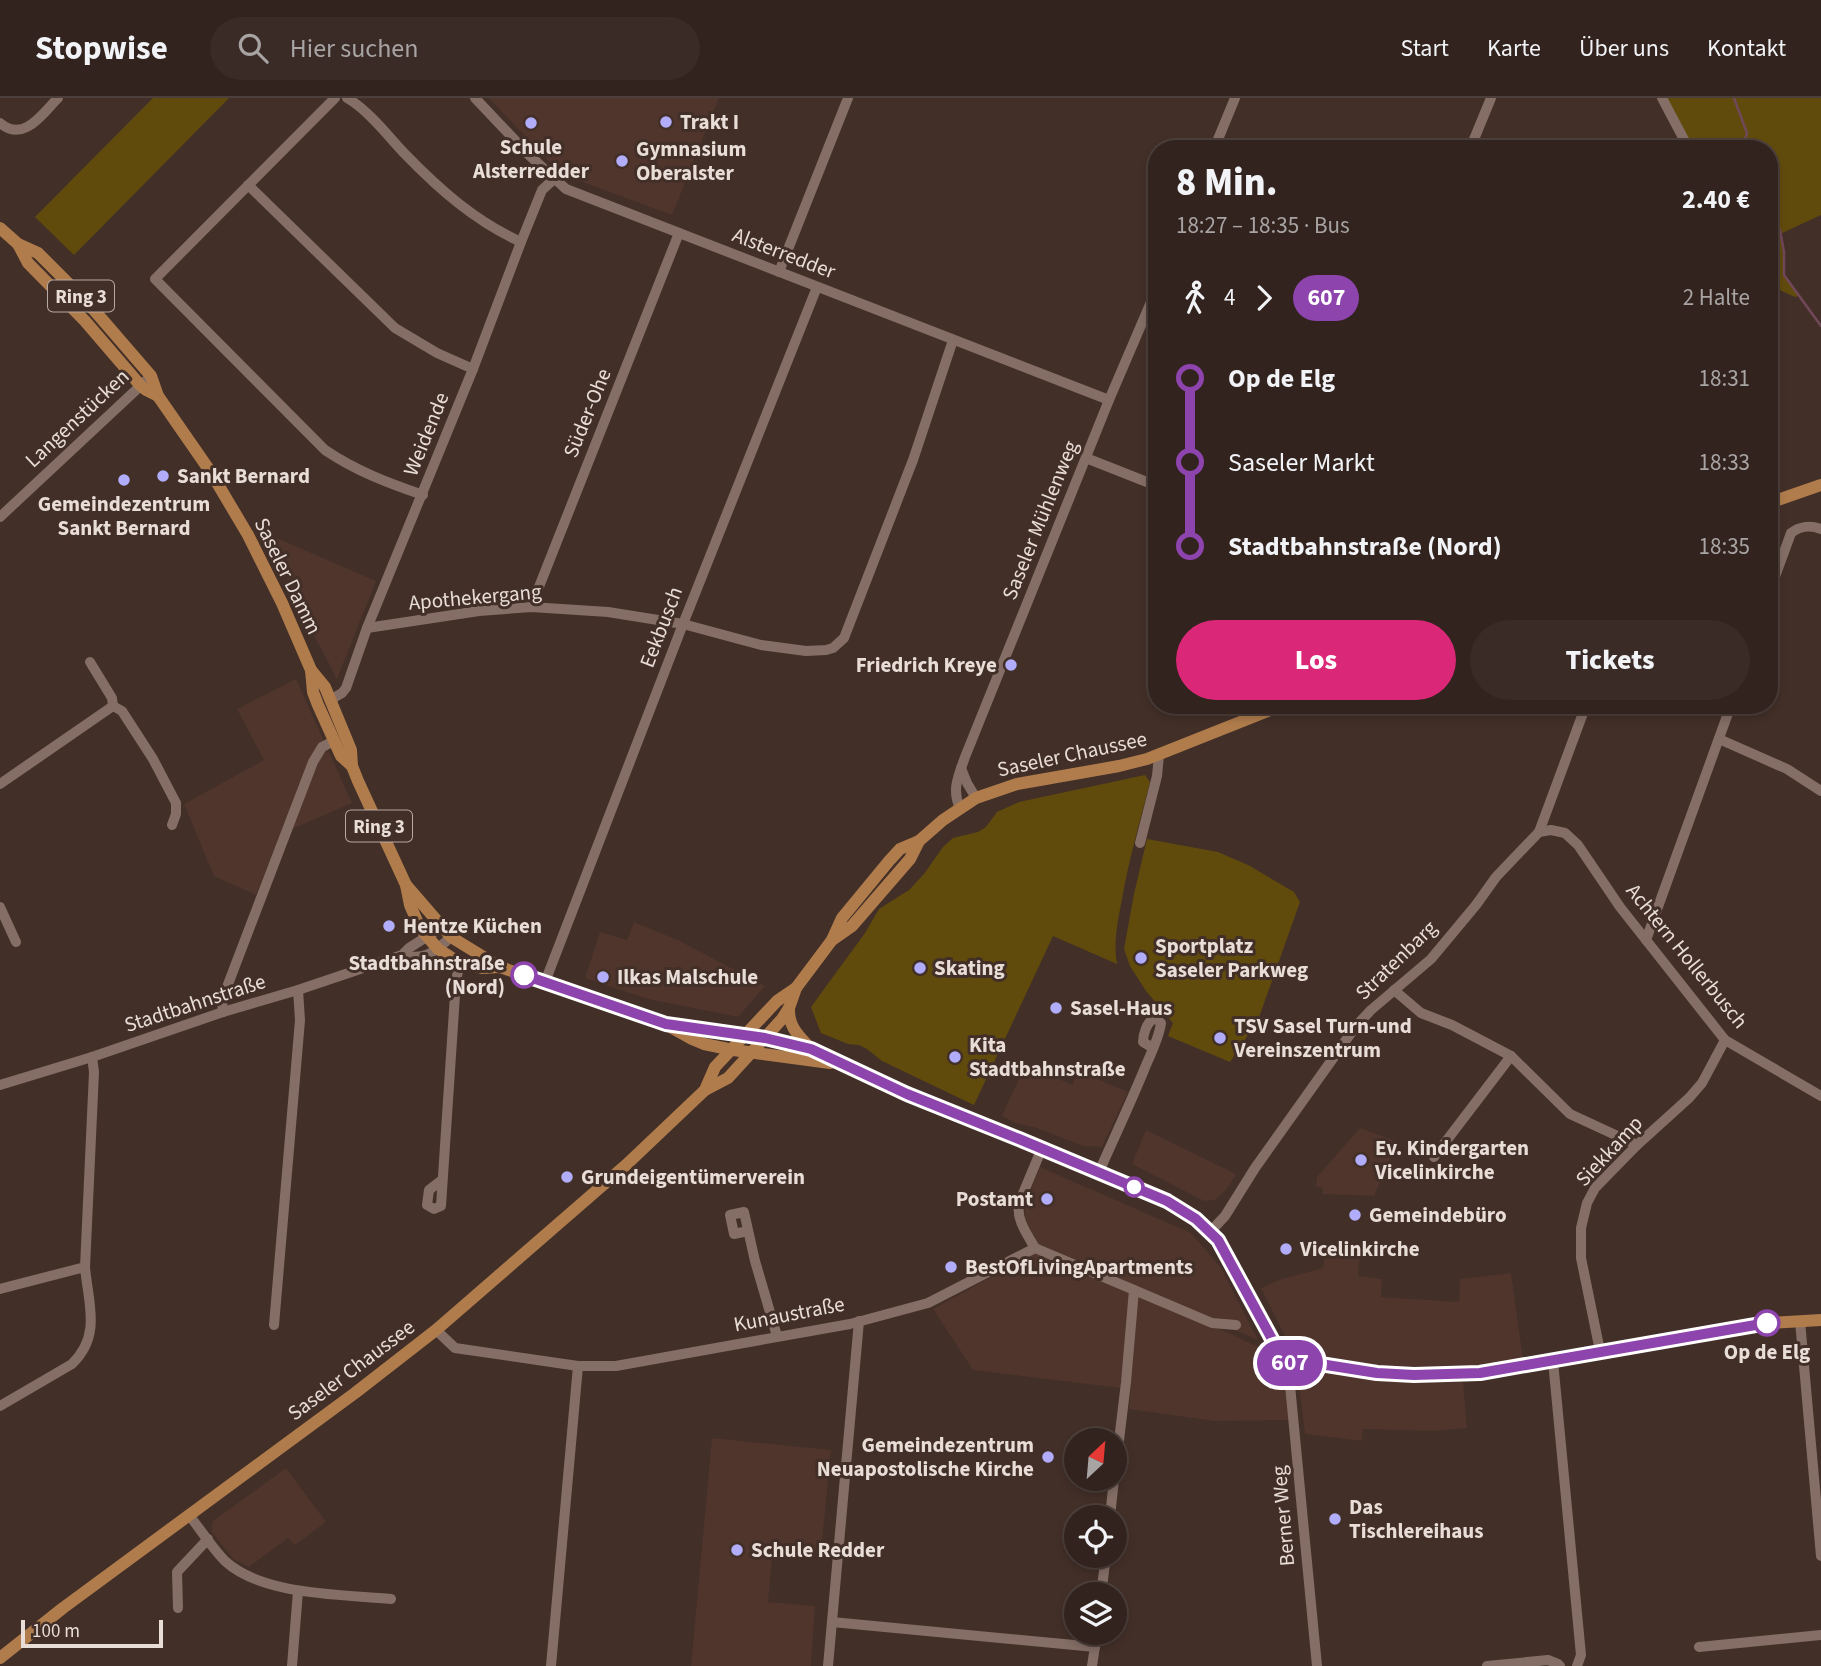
<!DOCTYPE html>
<html lang="de">
<meta charset="utf-8">
<style>
body{margin:0;font-family:"Source Sans 3",sans-serif;background:#3a2b27;color:#f1f3f6;height:100vh;display:flex;flex-direction:column;font-size:26px;white-space:nowrap}
*{box-sizing:border-box;margin:0}
p{font-size:23px;color:#a8a4a4}
.icon{flex:none;width:38px;height:38px;fill:none;stroke:currentColor;stroke-width:2;stroke-linecap:round;stroke-linejoin:round}
.map{position:relative;flex:1;overflow:hidden}
.panel{position:absolute;left:1148px;top:42px;width:630px;height:574px;display:flex;flex-direction:column;background:#32231e;border-radius:28px;box-shadow:0 4px 10px #0003,0 0 0 2px #4d403c}
.panel>*{flex:none}
.badge{padding:0 14px;border-radius:23px;font-size:24px;line-height:46px}
.needle{width:46px;rotate:26deg}
.tools{position:absolute;left:1064px;top:1330px;display:grid;gap:14px}
.tools a{display:grid;place-items:center;width:63px;height:63px;border-radius:50%;background:#32231e;box-shadow:0 4px 10px #0003,0 0 0 2px #4d403c;font-size:35px}
.scale{position:absolute;left:21px;bottom:18px;width:142px;box-sizing:border-box;padding-left:7px;border:4px solid #e9ddd8;border-top:0;font-size:19px;line-height:24px;white-space:nowrap;color:#e9ddd8;-webkit-text-stroke:5px #422f28;paint-order:stroke}
.map>.badge{position:absolute;translate:-50% -50%;box-shadow:0 0 0 4px #fff}
.legs{display:flex;align-items:center;gap:10px;height:77px;padding:0 28px;font-size:23px}
.legs p{margin-inline-start:auto}
.summary{display:flex;align-items:center;justify-content:space-between;height:119px;padding:0 28px}
h1{font-size:38px;font-weight:800;line-height:52px}
.action{display:flex;gap:14px;margin-top:auto;padding:14px 28px}
.action a{flex:1;height:80px;border-radius:42px;background:#db2777;color:#fff;font-size:28px;font-weight:800;line-height:80px;text-align:center}
.action a+a{background:#3a2b27;color:#f1f3f6}
ul{padding:0 28px;list-style:none}
li{display:flex;align-items:center;gap:24px;height:84px;font-size:26px}
li i{display:grid;place-items:center;width:10px;height:100%;margin:0 9px;background:currentColor}
li i::after{content:'';width:18px;height:18px;margin:-9px;border:5px solid;border-radius:50%;background:#32231e}
li p{margin-inline-start:auto}
li:first-child i{background:linear-gradient(#0000 50%,currentColor 0)}
li:last-child i{background:linear-gradient(currentColor 50%,#0000 0)}
header{display:flex;align-items:center;gap:42px;box-sizing:border-box;height:98px;padding:0 35px;background:#32231e;border-bottom:2px solid #4d403c}
header strong{font-size:33px}
nav{display:flex;gap:38px;margin-inline-start:auto;font-size:24px}
.search{width:490px;height:63px;background:#3a2b27;display:flex;align-items:center;gap:18px;box-sizing:border-box;padding:0 24px;border-radius:38px;color:#a8a4a4;font-size:26px}
.map>svg:first-child{display:block}
.built{fill:#4f352c}
.green{fill:#614b0c}
.lines{fill:none;stroke-linecap:round;stroke-linejoin:round}
.stream{stroke:#714859;stroke-width:2.5}
.minor{stroke:#846e66;stroke-width:10}
.major{stroke:#b07c4c;stroke-width:12}
.line-1-casing{stroke:#fff;stroke-width:16}
.line-1{stroke:#8e44ad;stroke-width:10}
.poi-dot{fill:#b1adfa;stroke:#422f28;stroke-width:2.5}
.stop-1-dot{fill:#fff;stroke:#8e44ad;stroke-width:3.5}
.labels{text-anchor:middle;stroke-width:6;stroke-linejoin:round;paint-order:stroke}
.shield{fill:#422f28;stroke:#b7a9a3;stroke-width:2}
.shield-label{font-size:19px;font-weight:bold;fill:#e9ddd8}
.poi-label{font-size:21px;font-weight:bold;fill:#e9ddd8;stroke:#422f28;text-anchor:start}
.street-label{font-size:21px;fill:#e9ddd8;stroke:#422f28}
.stop-label{font-size:21px;font-weight:bold;fill:#e9ddd8;stroke:#422f28;text-anchor:end}
</style>
<header>
<strong>Stopwise</strong>
<div class="search"><svg class="icon" aria-label="search" viewBox="0 0 24 24"><circle cx="10" cy="10" r="6"/><path d="M15 15l6 6"/></svg>Hier suchen</div>
<nav><a>Start</a><a>Karte</a><a>Über uns</a><a>Kontakt</a></nav>
</header>
<div class="map">
<svg width="1821" height="1568" viewBox="0 0 1821 1568">
<rect width="100%" height="100%" fill="#422f28"/>
<g class="built">
<polygon points="489,0 719,0 672,117 561,76"/>
<polygon points="265,435 376,483 337,581 316,541"/>
<polygon points="296,581 352,705 281,736 256,797 214,778 184,706 264,662 237,611"/>
<polygon points="634,824 680,843 765,888 738,919 648,901 585,880 600,834 627,842"/>
<polygon points="1026,965 1072,987 1078,973 1128,994 1102,1049 1083,1048 1037,1030 1018,1026 1002,1018"/>
<polygon points="1360,1030 1398,1044 1374,1098 1323,1096 1323,1090 1316,1089 1317,1079"/>
<polygon points="1146,1032 1236,1076 1226,1092 1215,1102 1204,1103 1132,1066"/>
<polygon points="1040,1069 1191,1135 1221,1170 1258,1242 1038,1149 1027,1129 1024,1108"/>
<polygon points="1361,1145 1358,1178 1382,1181 1381,1199 1459,1204 1460,1181 1511,1175 1523,1262 1466,1269 1396,1270 1294,1256 1261,1190 1282,1181 1323,1170 1325,1155"/>
<polygon points="1036,1154 1132,1194 1120,1290 973,1272 933,1211"/>
<polygon points="1136,1196 1229,1235 1280,1260 1285,1270 1291,1322 1214,1323 1129,1311"/>
<polygon points="1297,1272 1393,1284 1463,1284 1467,1330 1432,1333 1363,1331 1362,1343 1305,1336"/>
<polygon points="712,1340 831,1352 821,1454 773,1450 768,1504 815,1508 811,1568 691,1568"/>
<polygon points="286,1370 326,1424 295,1447 288,1440 249,1469 233,1461 211,1433 213,1423"/>
</g>
<g class="green">
<polygon points="153,0 229,0 74,157 35,119"/>
<polygon points="1665,0 1821,0 1821,117 1780,136 1784,154 1784,177 1799,198 1795,199 1769,187 1769,51 1692,51"/>
<path d="M1145,677L1150,684C1140,723 1129,761 1122,801C1118,822 1113,844 1117,866L1053,838L974,1007L882,963L867,951L859,947L848,946L821,935L811,909L865,835L879,811L909,792L924,776L943,749L953,740L978,734L986,729L997,714L1019,704Z"/>
<polygon points="1147,741 1218,754 1248,767 1294,794 1300,804 1258,922 1230,964 1168,938 1173,925 1146,893 1130,868 1124,851 1134,796"/>
</g>
<g class="lines">
<g class="stream">
<polyline points="1734,0 1747,35 1742,51"/>
<polyline points="1769,115 1780,132 1784,154 1784,177 1821,228"/>
</g>
<g class="minor">
<path d="M335,0L155,181L325,352C356,373 388,385 423,397"/>
<path d="M347,0C368,12 388,38 405,56C440,92 475,123 521,144"/>
<polyline points="475,0 529,57 566,91 1109,302"/>
<polyline points="1662,0 1689,51"/>
<path d="M0,25C24,45 42,16 58,0"/>
<polyline points="1214,51 1235,0"/>
<polyline points="1470,51 1491,0"/>
<polyline points="248,87 395,230 437,255 473,271"/>
<polyline points="779,174 848,0"/>
<polyline points="1086,360 1157,388"/>
<polyline points="0,419 151,278"/>
<path d="M1769,495L1791,435C1800,428 1811,427 1821,431"/>
<polyline points="531,509 679,135"/>
<polyline points="367,530 479,513 531,509 608,514 683,526 761,547 806,553 826,552 833,550 844,540 913,362 953,242"/>
<polyline points="90,564 112,600 113,608"/>
<polyline points="330,602 342,595 346,590 367,530 473,271 521,144 542,92 554,81"/>
<polyline points="113,608 122,613 153,661 176,705 176,716 172,727"/>
<polyline points="1719,641 1787,671 1821,693"/>
<polyline points="961,670 967,685 976,700"/>
<polyline points="0,686 113,608"/>
<path d="M960,710C951,691 959,677 965,659L1109,302L1157,190"/>
<polyline points="1539,734 1551,732 1565,735 1578,747 1620,809 1725,942 1821,998"/>
<polyline points="1140,745 1157,678 1159,657"/>
<polyline points="0,809 16,844"/>
<polyline points="1646,842 1731,607"/>
<path d="M402,857C425,863 434,854 451,839"/>
<polyline points="545,884 683,526 817,189"/>
<polyline points="1394,892 1421,915 1452,927 1511,958 1570,1016 1637,1047"/>
<polyline points="223,914 222,902 313,664 322,649 334,643"/>
<polyline points="0,987 92,959 223,914 298,892 402,857 409,850 442,829"/>
<polyline points="1434,1059 1511,958"/>
<path d="M1099,1074C1114,1040 1130,1006 1144,972C1150,957 1159,941 1161,925L1155,920C1147,923 1143,936 1143,944L1153,950"/>
<polyline points="442,1082 429,1092 427,1107 434,1111 441,1108 456,882 460,865"/>
<polyline points="748,1133 734,1136 730,1117 744,1114 755,1163 777,1238"/>
<polyline points="1210,1134 1225,1118 1255,1070 1356,928 1371,912 1431,861 1476,807 1496,779 1539,734 1586,607"/>
<polyline points="1035,1150 1212,1225 1236,1227"/>
<path d="M1035,1150C1027,1136 1016,1122 1019,1105L1042,1050"/>
<polyline points="85,1169 94,974 92,959"/>
<path d="M0,1191L85,1169C88,1205 102,1237 72,1266L0,1308"/>
<polyline points="1800,1223 1821,1458"/>
<polyline points="274,1227 300,922 298,892"/>
<polyline points="436,1232 455,1250 578,1268 616,1268 850,1226 928,1205 1035,1150"/>
<polyline points="1600,1253 1581,1160 1581,1130 1587,1105 1595,1090 1637,1047 1689,1000 1702,985 1725,942"/>
<polyline points="1553,1263 1581,1557 1577,1568"/>
<polyline points="1285,1265 1289,1277 1317,1568"/>
<polyline points="1115,1376 1126,1284 1134,1192"/>
<path d="M189,1417C201,1432 212,1450 225,1463C263,1498 342,1496 391,1501"/>
<polyline points="1110,1419 1114,1381"/>
<polyline points="1101,1496 1106,1458"/>
<polyline points="178,1510 177,1474 208,1441"/>
<polyline points="832,1524 1095,1549"/>
<polyline points="1699,1549 1821,1537"/>
<polyline points="292,1568 298,1493"/>
<polyline points="551,1568 578,1268"/>
<polyline points="828,1568 859,1223"/>
<polyline points="1092,1568 1097,1535"/>
<polyline points="1487,1568 1548,1562 1558,1566 1560,1568"/>
</g>
<g class="major">
<polyline points="0,130 18,146 38,155 64,181 94,212 151,278 158,298 210,373 248,437 282,505 311,572 325,589 351,652 352,668"/>
<polyline points="18,146 28,165 85,223 140,287 146,292 158,298"/>
<polyline points="1769,405 1821,387"/>
<polyline points="311,572 313,594 318,607 341,658 352,668 358,683 406,787 410,807 420,830 438,851 460,865 482,870 500,869"/>
<polyline points="406,787 451,839 500,869 665,926 692,941 704,946 733,952 830,965"/>
<polyline points="832,842 852,828 910,761 919,743 943,722 976,700 1017,686 1119,668 1147,661 1283,607"/>
<path d="M789,910C788,929 799,938 811,951"/>
<polyline points="665,926 765,940 811,951 907,996 992,1030 1167,1103 1196,1121 1218,1142 1285,1265 1314,1265 1377,1274 1414,1277 1480,1275 1752,1226 1821,1222"/>
<polyline points="705,992 715,969 777,903 796,890 832,842 842,820 889,763 900,751 919,743"/>
<polyline points="0,1560 63,1510 355,1295 436,1232 626,1067 705,992 728,980 782,921 789,910 796,890"/>
</g>
</g>
<g class="lines">
<g class="line-1-casing">
<polyline id="line-1" points="524,877 666,926 765,940 811,951 907,996 1019,1041 1167,1103 1196,1121 1218,1142 1285,1265 1314,1265 1377,1275 1414,1277 1480,1275 1767,1225"/>
</g>
<use href="#line-1" class="line-1"/>
</g>
<g class="poi-dot">
<circle cx="666" cy="24" r="7"/>
<circle cx="531" cy="25" r="7"/>
<circle cx="622" cy="63" r="7"/>
<circle cx="163" cy="378" r="7"/>
<circle cx="124" cy="382" r="7"/>
<circle cx="1011" cy="567" r="7"/>
<circle cx="389" cy="828" r="7"/>
<circle cx="1141" cy="860" r="7"/>
<circle cx="920" cy="870" r="7"/>
<circle cx="603" cy="879" r="7"/>
<circle cx="1056" cy="910" r="7"/>
<circle cx="1220" cy="940" r="7"/>
<circle cx="955" cy="959" r="7"/>
<circle cx="1361" cy="1062" r="7"/>
<circle cx="567" cy="1079" r="7"/>
<circle cx="1047" cy="1101" r="7"/>
<circle cx="1355" cy="1117" r="7"/>
<circle cx="1286" cy="1151" r="7"/>
<circle cx="951" cy="1169" r="7"/>
<circle cx="1048" cy="1359" r="7"/>
<circle cx="1335" cy="1421" r="7"/>
<circle cx="737" cy="1452" r="7"/>
</g>
<g class="stop-1-dot">
<circle cx="524" cy="877" r="12"/>
<circle cx="1134" cy="1089" r="9"/>
<circle cx="1767" cy="1225" r="12"/>
</g>
<g class="labels">
<g class="shield">
<rect x="48" y="182.5" width="66" height="31" rx="5"/>
<rect x="346" y="712.5" width="66" height="31" rx="5"/>
</g>
<g class="shield-label">
<text x="81" y="205">Ring 3</text>
<text x="379" y="735">Ring 3</text>
</g>
<g class="poi-label">
<text x="680" y="31">Trakt I</text>
<text x="531" y="56" text-anchor="middle">Schule<tspan x="531" dy="24">Alsterredder</tspan></text>
<text x="636" y="58">Gymnasium<tspan x="636" dy="24">Oberalster</tspan></text>
<text x="177" y="385">Sankt Bernard</text>
<text x="124" y="413" text-anchor="middle">Gemeindezentrum<tspan x="124" dy="24">Sankt Bernard</tspan></text>
<text x="997" y="574" text-anchor="end">Friedrich Kreye</text>
<text x="403" y="835">Hentze Küchen</text>
<text x="1155" y="855">Sportplatz<tspan x="1155" dy="24">Saseler Parkweg</tspan></text>
<text x="934" y="877">Skating</text>
<text x="617" y="886">Ilkas Malschule</text>
<text x="1070" y="917">Sasel-Haus</text>
<text x="1234" y="935">TSV Sasel Turn-und<tspan x="1234" dy="24">Vereinszentrum</tspan></text>
<text x="969" y="954">Kita<tspan x="969" dy="24">Stadtbahnstraße</tspan></text>
<text x="1375" y="1057">Ev. Kindergarten<tspan x="1375" dy="24">Vicelinkirche</tspan></text>
<text x="581" y="1086">Grundeigentümerverein</text>
<text x="1033" y="1108" text-anchor="end">Postamt</text>
<text x="1369" y="1124">Gemeindebüro</text>
<text x="1300" y="1158">Vicelinkirche</text>
<text x="965" y="1176">BestOfLivingApartments</text>
<text x="1034" y="1354" text-anchor="end">Gemeindezentrum<tspan x="1034" dy="24">Neuapostolische Kirche</tspan></text>
<text x="1349" y="1416">Das<tspan x="1349" dy="24">Tischlereihaus</tspan></text>
<text x="751" y="1459">Schule Redder</text>
</g>
<g class="street-label">
<text transform="translate(784 155) rotate(21)" y="7">Alsterredder</text>
<text transform="translate(587 315) rotate(-68)" y="7">Süder-Ohe</text>
<text transform="translate(77 320) rotate(-43)" y="7">Langenstücken</text>
<text transform="translate(426 336) rotate(-68)" y="7">Weidende</text>
<text transform="translate(1040 422) rotate(-68)" y="7">Saseler Mühlenweg</text>
<text transform="translate(288 478) rotate(64)" y="7">Saseler Damm</text>
<text transform="translate(475 499) rotate(-5)" y="7">Apothekergang</text>
<text transform="translate(661 529) rotate(-69)" y="7">Eekbusch</text>
<text transform="translate(1072 656) rotate(-12)" y="7">Saseler Chaussee</text>
<text transform="translate(1687 858) rotate(51)" y="7">Achtern Hollerbusch</text>
<text transform="translate(1396 862) rotate(-44)" y="7">Stratenbarg</text>
<text transform="translate(195 905) rotate(-18)" y="7">Stadtbahnstraße</text>
<text transform="translate(1609 1053) rotate(-47)" y="7">Siekkamp</text>
<text transform="translate(789 1216) rotate(-11)" y="7">Kunaustraße</text>
<text transform="translate(351 1272) rotate(-37)" y="7">Saseler Chaussee</text>
<text transform="translate(1283 1418) rotate(-95)" y="7">Berner Weg</text>
</g>
<g class="stop-label">
<text x="505" y="872">Stadtbahnstraße<tspan x="505" dy="24">(Nord)</tspan></text>
<text x="1767" y="1261" text-anchor="middle">Op de Elg</text>
</g>
</g>
</svg>
<div class="tools">
<a><svg class="needle" viewBox="-14 -14 28 28"><path d="M0-13l5 13h-10z" fill="#e53935"/><path d="M0 13l5-13h-10z" fill="#a8a4a4"/></svg></a>
<a><svg class="icon" aria-label="locate" viewBox="0 0 24 24"><circle cx="12" cy="12" r="6"/><path d="M12 2v4M12 18v4M2 12h4M18 12h4"/></svg></a>
<a><svg class="icon" aria-label="layers" viewBox="0 0 24 24"><path d="M12 4l9 5-9 5-9-5zM3 14l9 5 9-5"/></svg></a>
</div>
<div class="scale">100 m</div>
<b class="badge" style="left:1290px;top:1265px;background:#8e44ad;color:#fff">607</b>
<section class="panel">
<div class="summary"><div><h1>8 Min.</h1><p>18:27 – 18:35 · Bus</p></div><b>2.40 €</b></div>
<div class="legs"><svg class="icon" aria-label="walk" viewBox="0 0 24 24"><circle cx="13" cy="4" r="2"/><path d="M13 8l-2 6 4 7M11 14l-3 7M7 12l3-4h3l4 4"/></svg>4<svg class="icon" aria-label="forward" viewBox="0 0 24 24"><path d="M9 5l7 7-7 7"/></svg><b class="badge" style="background:#8e44ad;color:#fff">607</b><p>2 Halte</p></div>
<ul>
<li><i style="color:#8e44ad"></i><b>Op de Elg</b><p>18:31</p></li>
<li><i style="color:#8e44ad"></i><span>Saseler Markt</span><p>18:33</p></li>
<li><i style="color:#8e44ad"></i><b>Stadtbahnstraße (Nord)</b><p>18:35</p></li>
</ul>
<div class="action"><a>Los</a><a>Tickets</a></div>
</section>
</div>
